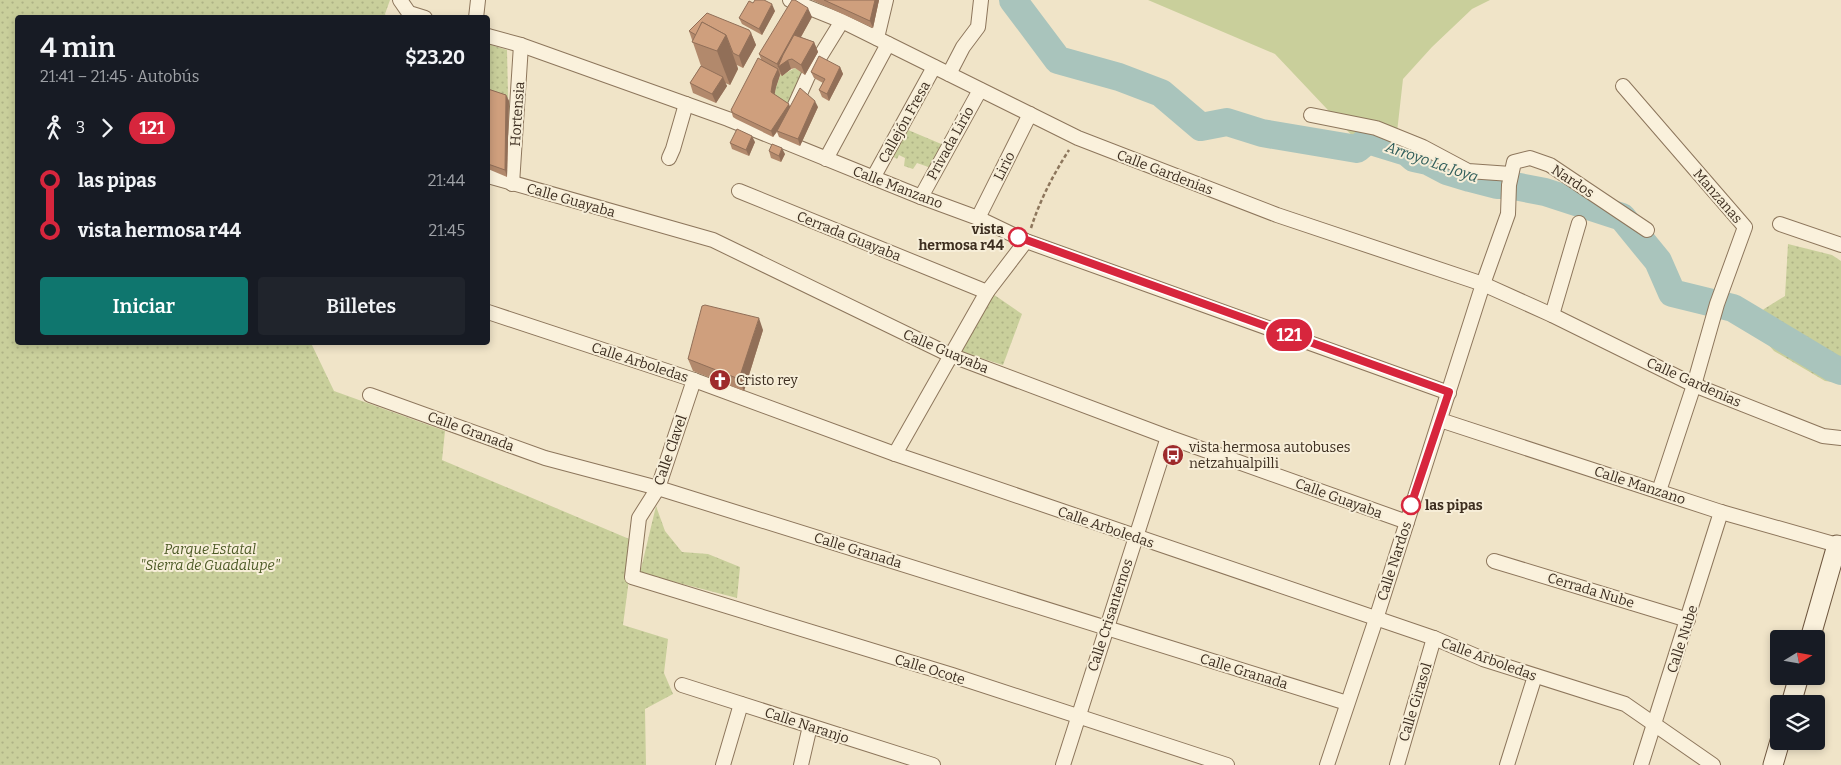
<!DOCTYPE html>
<html lang="es">
<meta charset="utf-8">
<style>
body{margin:0;font-family:Bitter,serif;background:#20242c;color:#f1f3f6;height:100vh;display:flex;flex-direction:column;font-size:19px;white-space:nowrap}
*{box-sizing:border-box;margin:0}
p{font-size:16px;color:#9ea1a6}
.icon{flex:none;width:28px;height:28px;fill:none;stroke:currentColor;stroke-width:2;stroke-linecap:round;stroke-linejoin:round}
.map{position:relative;flex:1;overflow:hidden}
.panel{position:absolute;left:15px;top:15px;width:475px;height:330px;display:flex;flex-direction:column;background:#171b24;border-radius:5px;box-shadow:0 2px 8px #0003}
.panel>*{flex:none}
.badge{padding:0 10px;border-radius:16px;font-size:18px;line-height:32px}
.needle{width:32px;rotate:79deg}
.tools{position:absolute;left:1770px;top:630px;display:grid;gap:10px}
.tools a{display:grid;place-items:center;width:55px;height:55px;border-radius:5px;background:#171b24;box-shadow:0 2px 8px #0003;font-size:25px}
.map>.badge{position:absolute;translate:-50% -50%;box-shadow:0 0 0 2px #fff}
.legs{display:flex;align-items:center;gap:8px;height:55px;padding:0 25px;font-size:16px}
.legs p{margin-inline-start:auto}
.overview{display:flex;align-items:center;justify-content:space-between;height:85px;padding:0 25px}
h1{font-size:28px;font-weight:600;line-height:38px}
.action{display:flex;gap:10px;margin-top:auto;padding:10px 25px}
.action a{flex:1;height:58px;border-radius:5px;background:#0f766e;color:#fff;font-size:20px;font-weight:600;line-height:58px;text-align:center}
.action a+a{background:#20242c;color:#f1f3f6}
ul{padding:0 25px;list-style:none}
li{display:flex;align-items:center;gap:18px;height:50px;font-size:19px}
li i{display:grid;place-items:center;width:8px;height:100%;margin:0 6px;background:currentColor}
li i::after{content:'';width:12px;height:12px;margin:-6px;border:4px solid;border-radius:50%;background:#171b24}
li p{margin-inline-start:auto}
li:first-child i{background:linear-gradient(#0000 50%,currentColor 0)}
li:last-child i{background:linear-gradient(currentColor 50%,#0000 0)}
.map>svg:first-child{display:block}
.grass{fill:#c9cf9b}
.park{fill:url(#park-dots)}
.lines{fill:none;stroke-linecap:round;stroke-linejoin:round}
.river{stroke:#a9c4bc;stroke-width:28}
.street-casing{stroke:#8d765c;stroke-width:16}
.secondary-casing{stroke:#6f573f;stroke-width:21}
.path{stroke:#8d765c;stroke-width:2.5;stroke-dasharray:4 2.5;stroke-linecap:butt}
.street{stroke:#faf1dc;stroke-width:14}
.secondary{stroke:#faf1dc;stroke-width:19}
.wall{fill:#b2896c}
.shaded-wall{fill:#916f58}
.building{fill:#cf9f7d;stroke:#916f58}
.line-1-casing{stroke:#fff;stroke-width:11}
.line-1{stroke:#d7263d;stroke-width:8}
.stop-1-dot{fill:#fff;stroke:#d7263d;stroke-width:2.5}
.labels{text-anchor:middle;stroke-width:4;stroke-linejoin:round;paint-order:stroke}
.street-label{font-size:14px;fill:#3d2e20;stroke:#f7eed8}
.stop-label{font-size:14px;font-weight:bold;fill:#3d2e20;stroke:#f7eed8;text-anchor:end}
.poi-label{font-size:14px;fill:#3d2e20;stroke:#f7eed8;text-anchor:start}
.park-label{font-size:14px;font-style:italic;fill:#4d5a26;stroke:#f7eed8}
.water-label{font-size:15px;font-style:italic;fill:#2f5d5a;stroke:#f7eed8}
</style>
<div class="map">
<svg width="1841" height="765" viewBox="0 0 1841 765">
<defs>
<pattern id="park-dots" width="8" height="8" patternUnits="userSpaceOnUse" patternTransform="scale(1.25)"><rect width="8" height="8" fill="#c9cf9b"/><path d="M2 2h.1M6 6h.1" fill="none" stroke="#aeb285" stroke-width="1.8" stroke-linecap="round"/></pattern>
</defs>
<rect width="100%" height="100%" fill="#f0e4c8"/>
<polygon class="grass" points="1148,0 1490,0 1472,9 1432,47 1403,79 1395,150 1361,145 1275,54"/>
<g class="park">
<polygon points="0,0 390,0 385,14 387,18 18,18 18,342 311,343 334,391 445,431 442,460 634,541 623,625 668,639 664,673 673,694 645,709 646,765 0,765"/>
<polygon points="488,44 507,50 508,98 488,93"/>
<polygon points="795,68 804,74 791,109 774,98 776,87 781,73 784,74"/>
<polygon points="901,127 946,146 934,169 917,163 913,169 904,166 905,158 899,155 897,159 892,156"/>
<polygon points="1788,244 1832,255 1841,261 1841,383 1825,381 1774,351 1750,324 1764,309 1785,296"/>
<polygon points="990,292 1022,314 1003,365 958,351"/>
<polygon points="656,506 665,531 682,552 708,554 740,567 737,598 640,573"/>
</g>
<g class="lines">
<polyline class="river" points="1013,0 1058,60 1119,77 1161,93 1201,127 1227,122 1262,133 1357,149 1368,140 1407,152 1414,158 1428,161 1447,171 1470,178 1497,185 1509,185 1545,192 1622,217 1658,261 1672,293 1733,308 1833,368 1841,371"/>
<g class="street-casing">
<g id="street">
<polyline points="400,0 409,13 425,18"/>
<polyline points="790,0 842,21 1078,138 1277,215 1483,284 1552,315 1694,385 1823,436 1841,438"/>
<polyline points="476,18 478,0"/>
<polyline points="488,36 521,45 728,119 921,197 978,218 1026,241 1449,393"/>
<polyline points="877,38 886,0"/>
<polyline points="949,74 963,47 978,27 981,0"/>
<polyline points="1623,86 1745,227 1717,304 1694,385 1659,491"/>
<polyline points="795,105 808,76 842,21"/>
<polyline points="1311,115 1376,128 1423,147 1468,171 1511,174"/>
<polyline points="669,158 673,149 686,104"/>
<polyline points="826,159 888,44"/>
<polyline points="488,176 713,240 950,355 1168,437 1407,522"/>
<polyline points="873,178 934,67"/>
<polyline points="512,184 521,45"/>
<polyline points="739,191 987,292"/>
<polyline points="921,197 980,90"/>
<polyline points="978,218 1030,114"/>
<polyline points="1780,224 1841,245"/>
<polyline points="488,312 694,380 895,454 1434,638 1483,659 1625,704 1713,765"/>
<polyline points="1552,315 1579,223"/>
<polyline points="694,380 658,488 639,518 632,577 952,675 1227,765"/>
<polyline points="370,395 545,458 658,488 1347,703"/>
<polyline points="1440,420 1721,512 1841,546"/>
<polyline points="895,454 987,292 1026,241"/>
<polyline points="1494,561 1688,620"/>
<polyline points="682,685 933,765"/>
<polyline points="723,765 741,704"/>
<polyline points="801,765 810,726"/>
<polyline points="1063,765 1168,437"/>
<polyline points="1327,765 1376,619 1483,284 1508,214 1509,185 1514,162 1530,158 1550,165 1647,230"/>
<polyline points="1397,765 1434,638"/>
<polyline points="1507,765 1535,676"/>
<polyline points="1641,765 1721,512"/>
</g>
</g>
<g class="secondary-casing">
<g id="secondary">
<polyline points="1810,639 1837,545"/>
<polyline points="1791,704 1799,676"/>
<polyline points="1773,765 1780,741"/>
</g>
</g>
<path class="path" d="M1031,228C1040,200 1053,175 1069,150"/>
<use href="#street" class="street"/>
<use href="#secondary" class="secondary"/>
</g>
<g class="wall">
<polygon points="812,0 879,0 873,28"/>
<polygon points="753,3 775,11 762,35 742,24 739,18"/>
<polygon points="812,17 801,37 814,42 818,52 805,75 795,68 791,69 782,76 780,74 780,75 776,87 774,94 790,106 818,107 800,146 779,137 777,132 773,137 736,119 733,117 731,110 761,59 759,54"/>
<polygon points="689,31 751,33 756,45 743,68 737,65 738,69 730,85 725,83 727,86 716,103 693,93 690,83 701,66"/>
<polygon points="840,67 843,74 829,101 822,97 819,90 823,83 814,78 811,72"/>
<polygon points="488,89 506,95 509,101 507,177 488,169"/>
<polygon points="755,142 749,156 732,149 730,143"/>
<polygon points="769,151 785,154 781,162 771,158"/>
<polygon points="763,330 744,391 693,371 688,359"/>
</g>
<g class="shaded-wall">
<polygon points="875,0 879,0 873,28 870,21"/>
<polygon points="772,4 775,11 762,35 759,29"/>
<polygon points="808,8 812,17 788,60 791,69 782,76 777,64"/>
<polygon points="751,33 756,45 743,68 739,56"/>
<polygon points="726,35 738,69 730,85 717,51"/>
<polygon points="814,42 818,52 805,75 801,65"/>
<polygon points="840,67 843,74 829,101 827,94"/>
<polygon points="778,69 780,75 776,87 774,98 771,92 773,80"/>
<polygon points="723,77 727,86 716,103 712,94"/>
<polygon points="506,95 509,101 507,177 505,170"/>
<polygon points="815,101 818,107 800,146 798,139"/>
<polygon points="789,104 791,110 773,137 771,131"/>
<polygon points="752,136 755,142 749,156 746,150"/>
<polygon points="782,148 785,154 781,162 779,156"/>
<polygon points="759,318 763,330 744,391 739,379"/>
</g>
<g class="building">
<polygon points="755,0 764,0 772,4 759,29 739,18 749,1 753,3"/>
<polygon points="792,0 795,0 808,8 777,64 759,54"/>
<polygon points="824,0 875,0 870,21"/>
<polygon points="707,13 749,30 751,33 739,56 733,53 726,35 702,22 696,35 689,31"/>
<polygon points="702,22 726,35 717,51 692,42"/>
<polygon points="794,35 814,42 801,65 792,59 788,60 778,67 783,55"/>
<polygon points="819,56 840,67 827,94 819,90 825,79 811,72"/>
<polygon points="758,58 778,69 773,80 771,92 789,104 771,131 733,113 731,110"/>
<polygon points="701,66 723,77 712,94 690,83"/>
<polygon points="800,88 815,101 798,139 777,131"/>
<polygon points="488,89 506,95 505,170 488,164"/>
<polygon points="737,129 752,136 746,150 730,143"/>
<polygon points="772,144 782,148 779,156 769,151"/>
<polygon points="705,305 759,318 739,379 688,359 702,306"/>
</g>
<g class="lines">
<g class="line-1-casing">
<polyline id="line-1" points="1018,237 1449,392 1411,505"/>
</g>
<use href="#line-1" class="line-1"/>
</g>
<defs>
<g id="church-disc" transform="scale(1.125)"><circle r="9.5" fill="#9e2a2b" stroke="#f7eed8"/><path d="M-1.2-6h2.4v3.5h3.3v2.4h-3.3V6h-2.4V-.1h-3.3v-2.4h3.3Z" fill="#fff"/></g>
<g id="bus-disc" transform="scale(1.125)"><circle r="9.5" fill="#9e2a2b" stroke="#f7eed8"/><path d="M-5-6H5V4H4V6H2V4H-2V6H-4V4H-5ZM-3.5-4V0h7V-4ZM-3.5 1.2v1.5H-2V1.2ZM2 1.2v1.5H3.5V1.2Z" fill="#fff"/></g>
</defs>
<g fill-rule="evenodd">
<use href="#church-disc" x="720" y="380"/>
<use href="#bus-disc" x="1173" y="455"/>
</g>
<g class="stop-1-dot">
<circle cx="1018" cy="237" r="9"/>
<circle cx="1411" cy="505" r="9"/>
</g>
<g class="labels">
<g class="street-label">
<text transform="translate(517 114) rotate(-86)" y="5">Hortensia</text>
<text transform="translate(904 122) rotate(-61)" y="5">Callejón Fresa</text>
<text transform="translate(950 143) rotate(-61)" y="5">Privada Lirio</text>
<text transform="translate(1004 166) rotate(-63)" y="5">Lirio</text>
<text transform="translate(1165 172) rotate(21)" y="5">Calle Gardenias</text>
<text transform="translate(1573 181) rotate(33)" y="5">Nardos</text>
<text transform="translate(898 187) rotate(21)" y="5">Calle Manzano</text>
<text transform="translate(1718 196) rotate(49)" y="5">Manzanas</text>
<text transform="translate(571 200) rotate(16)" y="5">Calle Guayaba</text>
<text transform="translate(849 236) rotate(22)" y="5">Cerrada Guayaba</text>
<text transform="translate(946 351) rotate(23)" y="5">Calle Guayaba</text>
<text transform="translate(640 362) rotate(18)" y="5">Calle Arboledas</text>
<text transform="translate(1694 382) rotate(24)" y="5">Calle Gardenias</text>
<text transform="translate(471 431) rotate(20)" y="5">Calle Granada</text>
<text transform="translate(670 450) rotate(-71)" y="5">Calle Clavel</text>
<text transform="translate(1640 485) rotate(18)" y="5">Calle Manzano</text>
<text transform="translate(1339 498) rotate(20)" y="5">Calle Guayaba</text>
<text transform="translate(1106 527) rotate(19)" y="5">Calle Arboledas</text>
<text transform="translate(858 550) rotate(17)" y="5">Calle Granada</text>
<text transform="translate(1394 561) rotate(-72)" y="5">Calle Nardos</text>
<text transform="translate(1591 590) rotate(17)" y="5">Cerrada Nube</text>
<text transform="translate(1110 615) rotate(-72)" y="5">Calle Crisantemos</text>
<text transform="translate(1682 639) rotate(-72)" y="5">Calle Nube</text>
<text transform="translate(1489 659) rotate(20)" y="5">Calle Arboledas</text>
<text transform="translate(930 669) rotate(17)" y="5">Calle Ocote</text>
<text transform="translate(1244 671) rotate(17)" y="5">Calle Granada</text>
<text transform="translate(1415 702) rotate(-73)" y="5">Calle Girasol</text>
<text transform="translate(807 725) rotate(18)" y="5">Calle Naranjo</text>
</g>
<g class="stop-label">
<text x="1004" y="234">vista<tspan x="1004" dy="16">hermosa r44</tspan></text>
<text x="1425" y="510" text-anchor="start">las pipas</text>
</g>
<g class="poi-label">
<text x="736" y="385">Cristo rey</text>
<text x="1189" y="452">vista hermosa autobuses<tspan x="1189" dy="16">netzahualpilli</tspan></text>
</g>
<g class="park-label">
<text x="210" y="554">Parque Estatal<tspan x="210" dy="16">"Sierra de Guadalupe"</tspan></text>
</g>
<g class="water-label">
<text transform="translate(1432 162) rotate(19)" y="5">Arroyo La Joya</text>
</g>
</g>
</svg>
<div class="tools">
<a><svg class="needle" viewBox="-14 -14 28 28"><path d="M0-13l5 13h-10z" fill="#e53935"/><path d="M0 13l5-13h-10z" fill="#9ea1a6"/></svg></a>
<a><svg class="icon" aria-label="layers" viewBox="0 0 24 24"><path d="M12 4l9 5-9 5-9-5zM3 14l9 5 9-5"/></svg></a>
</div>
<b class="badge" style="left:1289px;top:335px;background:#d7263d;color:#fff">121</b>
<section class="panel">
<div class="overview"><div><h1>4 min</h1><p>21:41 – 21:45 · Autobús</p></div><b>$23.20</b></div>
<div class="legs"><svg class="icon" aria-label="walk" viewBox="0 0 24 24"><circle cx="13" cy="4" r="2"/><path d="M13 8l-2 6 4 7M11 14l-3 7M7 12l3-4h3l4 4"/></svg>3<svg class="icon" aria-label="forward" viewBox="0 0 24 24"><path d="M9 5l7 7-7 7"/></svg><b class="badge" style="background:#d7263d;color:#fff">121</b></div>
<ul>
<li><i style="color:#d7263d"></i><b>las pipas</b><p>21:44</p></li>
<li><i style="color:#d7263d"></i><b>vista hermosa r44</b><p>21:45</p></li>
</ul>
<div class="action"><a>Iniciar</a><a>Billetes</a></div>
</section>
</div>
